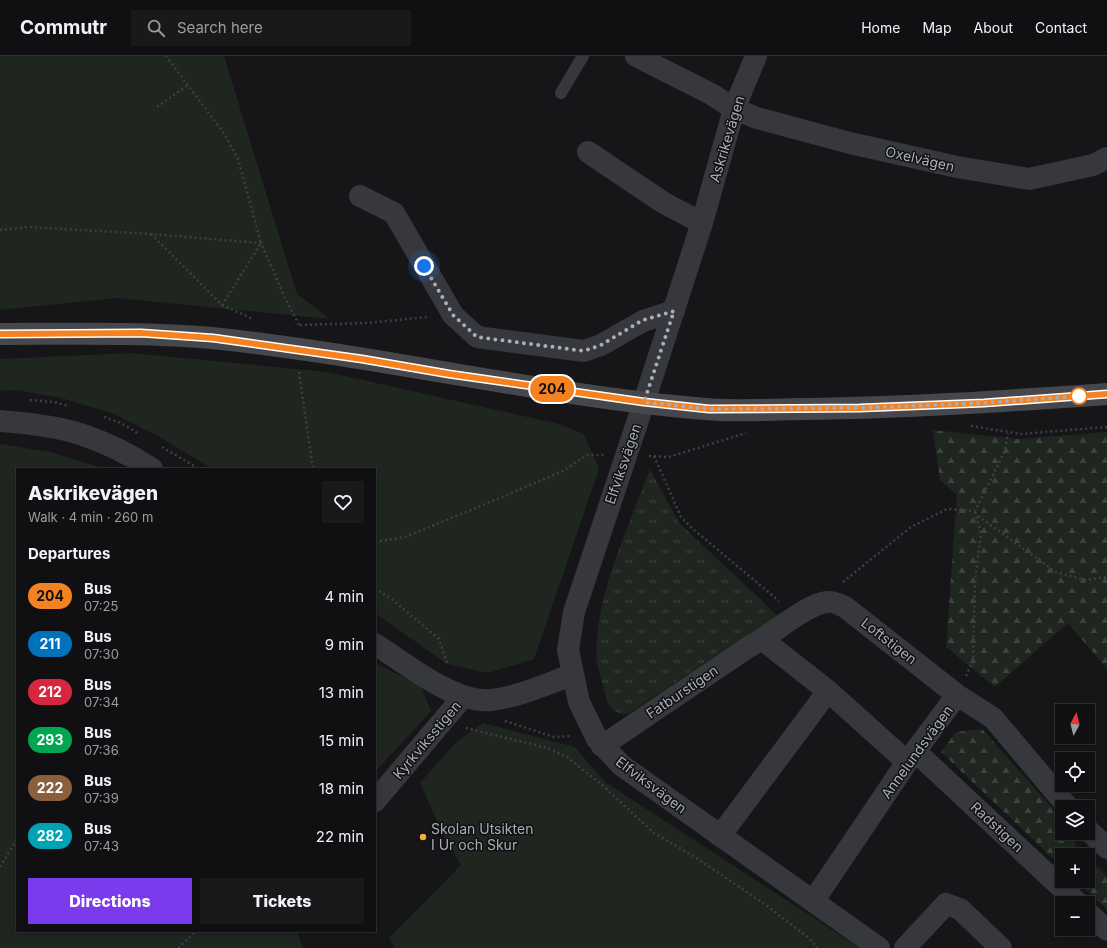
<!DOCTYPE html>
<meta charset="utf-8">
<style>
body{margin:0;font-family:Inter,sans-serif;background:#19191b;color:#f1f3f6;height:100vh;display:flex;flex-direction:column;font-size:15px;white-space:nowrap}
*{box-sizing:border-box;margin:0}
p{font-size:13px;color:#9c9d9f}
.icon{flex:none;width:22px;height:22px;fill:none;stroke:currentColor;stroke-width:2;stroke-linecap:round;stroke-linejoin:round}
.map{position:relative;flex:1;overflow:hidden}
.details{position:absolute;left:16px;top:412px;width:360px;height:464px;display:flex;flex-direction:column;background:#101012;border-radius:0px;box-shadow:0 2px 6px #0003,0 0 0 1px #303032}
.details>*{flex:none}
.badge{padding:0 8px;border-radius:13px;font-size:14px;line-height:26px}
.needle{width:26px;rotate:7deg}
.tools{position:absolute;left:1055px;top:648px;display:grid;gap:8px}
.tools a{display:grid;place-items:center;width:40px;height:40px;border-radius:0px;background:#101012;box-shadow:0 2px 6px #0003,0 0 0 1px #303032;font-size:20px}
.you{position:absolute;width:20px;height:20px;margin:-10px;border:3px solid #fff;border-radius:50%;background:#1a73e8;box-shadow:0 0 0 6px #1a73e833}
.map>.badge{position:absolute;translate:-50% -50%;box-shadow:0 0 0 2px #fff}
h2{padding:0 12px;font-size:15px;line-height:36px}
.round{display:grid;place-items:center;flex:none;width:42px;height:42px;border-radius:0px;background:#19191b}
.headline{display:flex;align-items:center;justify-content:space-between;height:68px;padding:0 12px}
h1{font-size:19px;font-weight:800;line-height:30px}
.cta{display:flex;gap:8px;margin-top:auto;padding:8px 12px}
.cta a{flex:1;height:46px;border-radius:0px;background:#7c3aed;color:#fff;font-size:16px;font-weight:800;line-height:46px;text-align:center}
.cta a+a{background:#19191b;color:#f1f3f6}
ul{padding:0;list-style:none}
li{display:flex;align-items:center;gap:12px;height:48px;padding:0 12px}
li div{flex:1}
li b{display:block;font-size:15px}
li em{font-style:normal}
li .badge{min-width:44px;font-weight:700;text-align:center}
header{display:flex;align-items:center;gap:24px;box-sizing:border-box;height:56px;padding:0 20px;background:#101012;border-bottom:1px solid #303032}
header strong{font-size:19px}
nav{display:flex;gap:22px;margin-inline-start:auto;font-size:14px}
.search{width:280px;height:36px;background:#19191b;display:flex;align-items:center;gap:10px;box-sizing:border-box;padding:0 14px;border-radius:0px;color:#9c9d9f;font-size:15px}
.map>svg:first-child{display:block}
.grass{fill:url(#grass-tufts)}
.forest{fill:url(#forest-firs)}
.green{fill:#1e261f}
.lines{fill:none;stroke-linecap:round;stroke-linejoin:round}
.path{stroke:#3d3f44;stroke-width:2.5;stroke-dasharray:2 3;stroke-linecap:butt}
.service{stroke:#37383d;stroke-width:12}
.minor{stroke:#37383d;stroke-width:22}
.tertiary{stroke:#37383d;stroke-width:22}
.secondary{stroke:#45474d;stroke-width:22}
.line-casing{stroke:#fff;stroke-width:9}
.line{stroke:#f58220;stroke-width:6}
.walk{stroke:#a8adb8;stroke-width:4;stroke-dasharray:0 7.2}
.stop-dot{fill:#fff;stroke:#f58220;stroke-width:2}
.poi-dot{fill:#f2b134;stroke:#111113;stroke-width:1.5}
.labels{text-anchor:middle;stroke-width:3;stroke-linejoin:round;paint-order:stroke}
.street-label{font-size:14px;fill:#a8adb8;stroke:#111113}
.poi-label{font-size:14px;fill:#a8adb8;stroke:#111113;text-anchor:start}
</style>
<header>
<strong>Commutr</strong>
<div class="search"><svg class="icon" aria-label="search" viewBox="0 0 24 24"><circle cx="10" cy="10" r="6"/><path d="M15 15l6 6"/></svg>Search here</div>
<nav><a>Home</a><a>Map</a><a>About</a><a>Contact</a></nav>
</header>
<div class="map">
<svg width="1107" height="892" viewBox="0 0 1107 892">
<defs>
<pattern id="grass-tufts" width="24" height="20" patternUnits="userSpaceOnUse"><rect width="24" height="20" fill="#1e261f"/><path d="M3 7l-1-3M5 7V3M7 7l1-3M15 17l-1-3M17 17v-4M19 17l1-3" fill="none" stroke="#3c433d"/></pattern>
<pattern id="forest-firs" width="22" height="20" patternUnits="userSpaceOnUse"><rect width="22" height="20" fill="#1e261f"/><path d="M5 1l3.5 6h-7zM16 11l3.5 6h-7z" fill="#3c433d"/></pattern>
</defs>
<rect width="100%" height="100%" fill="#161618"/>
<path class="grass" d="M650,413L679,467L778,560L731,589L628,658C610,658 608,648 604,633C602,624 598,615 597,606C592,545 629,471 650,413Z"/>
<g class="forest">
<polygon points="933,374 1019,383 1107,376 1107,613 1068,567 995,631 946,591 957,439 940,424"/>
<polygon points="982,673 1062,763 1062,777 1071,777 1077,792 1085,799 1062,799 1062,811 941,696 956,676"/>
<polygon points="1088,802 1107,820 1107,854 1077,825 1088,825"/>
</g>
<g class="green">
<polygon points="0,0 224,0 297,238 330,263 117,242 0,254"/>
<polygon points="131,297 327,316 559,368 584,378 599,413 534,603 488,617 447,608 375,557 375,413 213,413 156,379 114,358 61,342 17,334 0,335 0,303"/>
<polygon points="0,388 50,396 107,413 17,413 17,875 297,875 303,892 0,892"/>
<polygon points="375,607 421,630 431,655 375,716"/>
<polygon points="483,667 575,691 605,726 860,892 395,892 389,882 461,809 444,781 420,727 455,687"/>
</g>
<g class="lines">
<g class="path">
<polyline points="157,51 188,29"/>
<polyline points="0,174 28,171 151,178 261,187 285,242 299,269"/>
<polyline points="151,178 222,249 261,187 238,103 223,76 166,0"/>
<polyline points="222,249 253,263"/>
<polyline points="300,269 368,267 428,261"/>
<polyline points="299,316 313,413"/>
<polyline points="30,344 54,346 69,350"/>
<polyline points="104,361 121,367 139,378"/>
<polyline points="971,370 1021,378 1107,371"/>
<polyline points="162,391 199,413"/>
<polyline points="649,400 669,401 746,377"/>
<polyline points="654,400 681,461 693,473 779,545"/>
<polyline points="978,460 1056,516 1085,524 1107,521"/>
<polyline points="375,486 405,481 483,449 563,415 587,399 604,399"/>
<polyline points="843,526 911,471 947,453 975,455 1005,395 1008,377"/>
<polyline points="375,532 394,545 439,583 447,607"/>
<polyline points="966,620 973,604 975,525 981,478 975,455"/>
<polyline points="505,665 554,681 571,680"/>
<polyline points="466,672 547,692 567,701 601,728 654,777 695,801 766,849 810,883 817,892"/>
<polyline points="0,811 17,783"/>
<polyline points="178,892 196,875"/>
</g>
<polyline class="service" points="561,37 583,0"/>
<g class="minor">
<polyline points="636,0 713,39 734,53 757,62 850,87 957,111 1029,123 1093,109 1107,102"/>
<polyline points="588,96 664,147 702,167"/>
<polyline points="360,140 394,157 453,259 477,281 584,295 601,289 643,265 674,255"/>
<polyline points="644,346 702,167 734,53 756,0"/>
<path d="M0,365C27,367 57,370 83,379C107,387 131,399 152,413"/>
<polyline points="763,584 828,635"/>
<path d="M375,588C405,607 455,648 491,644C519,641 546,628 572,619"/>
<path d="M602,690L750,590C771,580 807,547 828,546C833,545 840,549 845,551L957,639L993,662L1068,751"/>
<polyline points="916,696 1078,847"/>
<polyline points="375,745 463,641"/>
<polyline points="1088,774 1107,792"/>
<polyline points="720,780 828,635 907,706"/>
<polyline points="814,844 907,706 957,639"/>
<polyline points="1088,857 1107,874"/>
<polyline points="905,892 946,848 960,853 1001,892"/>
</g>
<polyline class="tertiary" points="644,346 574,556 568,594 579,646 597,683 621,709 879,892"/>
<path class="secondary" d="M0,278C71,278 142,276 212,282C377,299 539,339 705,353C738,356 772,353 805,353C906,352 1006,345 1107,338"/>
</g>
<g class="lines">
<g class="line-casing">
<polyline id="line" points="0,278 141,277 213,282 362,303 449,318 644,346 709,353 860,352 984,347 1107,338"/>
</g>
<use href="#line" class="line"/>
<polyline class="walk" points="424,210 453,259 477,281 584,295 601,289 643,264 674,255 644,346 709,353 860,352 984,347 1079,340"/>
</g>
<circle class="stop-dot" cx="1079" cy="340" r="8"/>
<circle class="poi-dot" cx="423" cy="781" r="4"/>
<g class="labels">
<g class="street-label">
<text transform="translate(727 83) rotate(-73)" y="5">Askrikevägen</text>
<text transform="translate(920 103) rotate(13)" y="5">Oxelvägen</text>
<text transform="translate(623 408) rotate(-71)" y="5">Elfviksvägen</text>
<text transform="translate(889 585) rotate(38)" y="5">Loftstigen</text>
<text transform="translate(682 636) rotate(-34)" y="5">Fatburstigen</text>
<text transform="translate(427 684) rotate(-50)" y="5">Kyrkviksstigen</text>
<text transform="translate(917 696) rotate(-54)" y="5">Annelundsvägen</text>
<text transform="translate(651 729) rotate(37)" y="5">Elfviksvägen</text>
<text transform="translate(997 771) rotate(43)" y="5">Radstigen</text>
</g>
<g class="poi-label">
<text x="431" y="778">Skolan Utsikten<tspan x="431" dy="16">I Ur och Skur</tspan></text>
</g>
</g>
</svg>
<div class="tools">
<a><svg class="needle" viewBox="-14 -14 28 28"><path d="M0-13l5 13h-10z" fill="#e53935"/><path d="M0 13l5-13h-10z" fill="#9c9d9f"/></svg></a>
<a><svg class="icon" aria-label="locate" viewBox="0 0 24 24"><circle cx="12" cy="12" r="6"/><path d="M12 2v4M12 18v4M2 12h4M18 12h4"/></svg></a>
<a><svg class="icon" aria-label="layers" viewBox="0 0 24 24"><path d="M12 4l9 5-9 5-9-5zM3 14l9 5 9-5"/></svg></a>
<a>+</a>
<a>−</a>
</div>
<div class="you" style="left:424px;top:210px"></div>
<b class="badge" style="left:552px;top:333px;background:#f58220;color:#111">204</b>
<section class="details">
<div class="headline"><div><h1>Askrikevägen</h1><p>Walk · 4 min · 260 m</p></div><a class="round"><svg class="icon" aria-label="heart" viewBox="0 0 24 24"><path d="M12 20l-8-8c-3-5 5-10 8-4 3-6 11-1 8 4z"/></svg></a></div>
<h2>Departures</h2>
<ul>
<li><span class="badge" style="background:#f58220;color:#111">204</span><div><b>Bus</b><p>07:25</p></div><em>4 min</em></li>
<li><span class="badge" style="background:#0072bc;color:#fff">211</span><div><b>Bus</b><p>07:30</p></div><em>9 min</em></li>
<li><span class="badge" style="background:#d7263d;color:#fff">212</span><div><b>Bus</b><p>07:34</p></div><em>13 min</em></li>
<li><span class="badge" style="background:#00a651;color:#fff">293</span><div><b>Bus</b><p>07:36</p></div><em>15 min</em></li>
<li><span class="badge" style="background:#8b5e3c;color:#fff">222</span><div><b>Bus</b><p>07:39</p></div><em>18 min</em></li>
<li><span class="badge" style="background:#00a3b4;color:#fff">282</span><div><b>Bus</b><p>07:43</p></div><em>22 min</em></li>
</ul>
<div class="cta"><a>Directions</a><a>Tickets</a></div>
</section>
</div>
